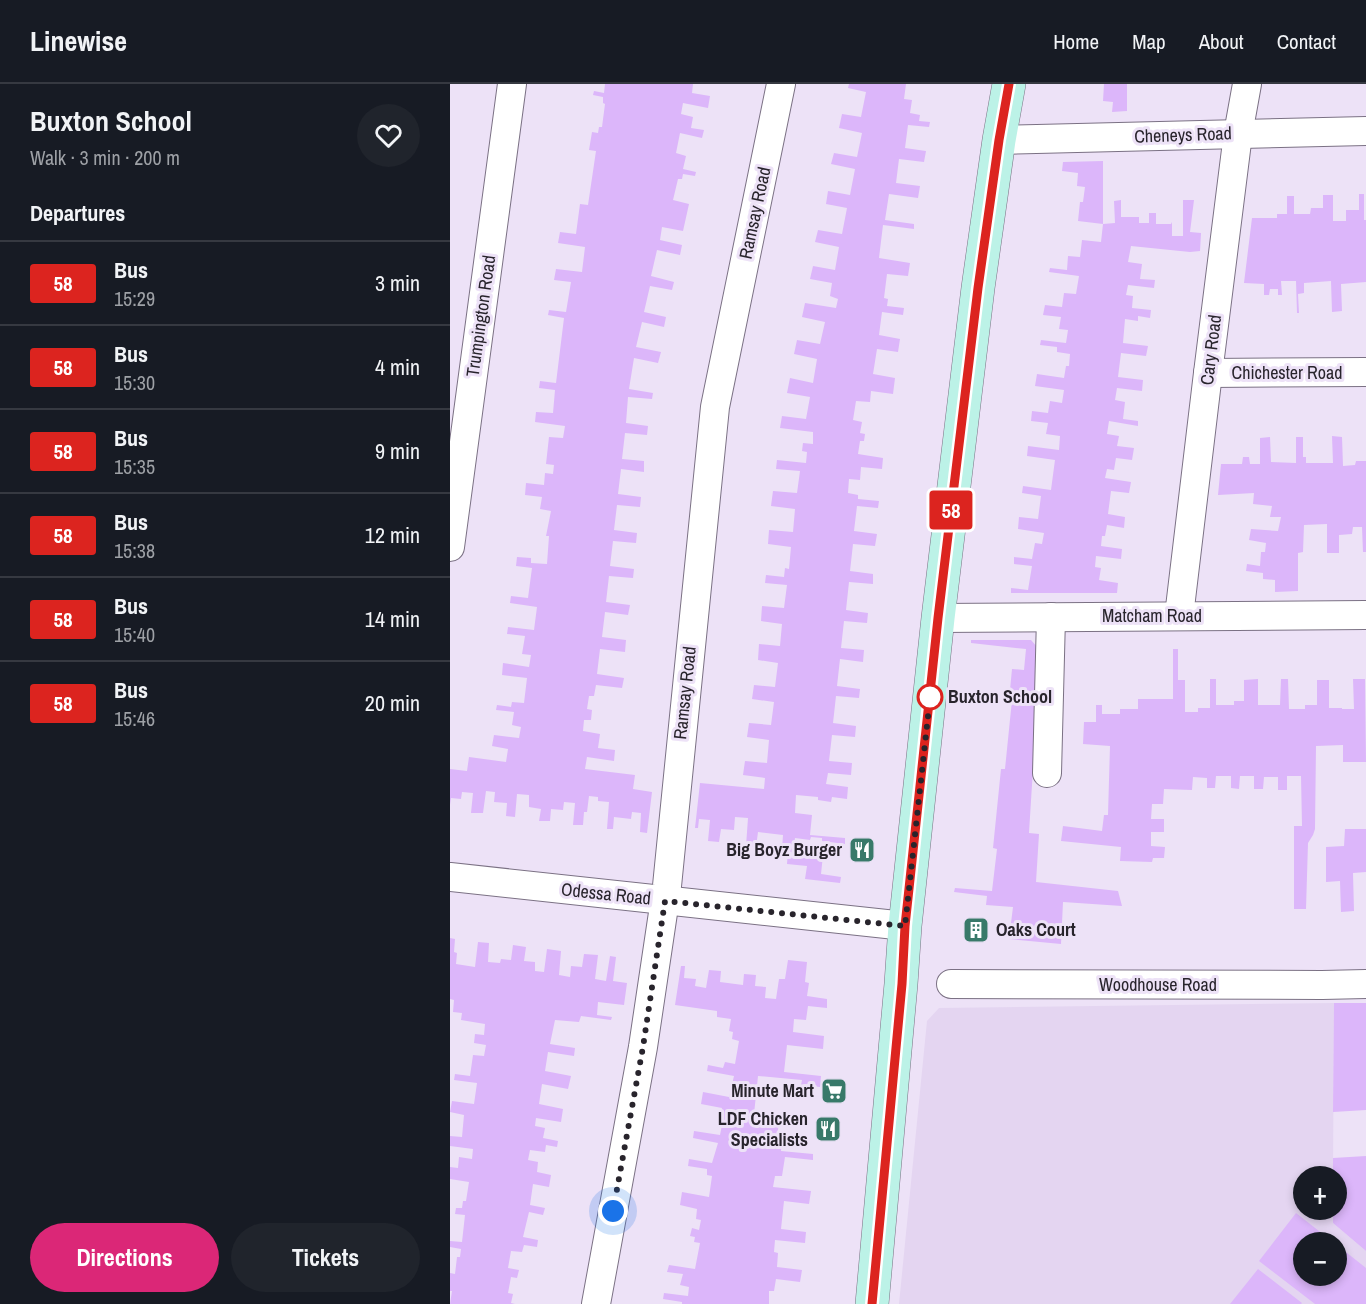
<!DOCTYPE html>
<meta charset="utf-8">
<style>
body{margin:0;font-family:"Archivo Narrow",sans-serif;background:#20242c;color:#f1f3f6;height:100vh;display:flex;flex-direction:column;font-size:22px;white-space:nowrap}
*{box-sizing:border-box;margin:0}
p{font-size:20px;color:#9ea1a6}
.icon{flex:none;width:33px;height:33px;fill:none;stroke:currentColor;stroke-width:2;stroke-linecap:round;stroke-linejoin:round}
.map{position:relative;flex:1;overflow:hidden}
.details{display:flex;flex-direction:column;background:#171b24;width:450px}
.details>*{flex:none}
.badge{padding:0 12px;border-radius:4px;font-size:21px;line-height:39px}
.tools{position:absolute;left:843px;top:1082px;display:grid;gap:12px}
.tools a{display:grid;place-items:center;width:54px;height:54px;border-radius:50%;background:#171b24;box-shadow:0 3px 9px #0003;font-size:30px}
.you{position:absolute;width:30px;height:30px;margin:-15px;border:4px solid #fff;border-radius:50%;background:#1a73e8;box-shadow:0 0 0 9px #1a73e833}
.map>.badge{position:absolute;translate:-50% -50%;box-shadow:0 0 0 3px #fff}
h2{padding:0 30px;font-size:22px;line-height:54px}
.round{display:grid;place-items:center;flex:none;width:63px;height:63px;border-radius:32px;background:#20242c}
.headline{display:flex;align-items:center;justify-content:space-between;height:102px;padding:0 30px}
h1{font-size:28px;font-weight:700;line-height:45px}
.primary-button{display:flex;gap:12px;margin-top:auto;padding:12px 30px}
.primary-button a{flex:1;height:69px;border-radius:36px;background:#db2777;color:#fff;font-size:24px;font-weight:700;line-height:69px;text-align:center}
.primary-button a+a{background:#20242c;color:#f1f3f6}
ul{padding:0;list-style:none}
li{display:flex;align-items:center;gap:18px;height:84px;padding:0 30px;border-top:2px solid #363941}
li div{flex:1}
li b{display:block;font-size:22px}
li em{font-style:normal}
li .badge{min-width:66px;font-weight:700;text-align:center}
header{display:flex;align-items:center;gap:36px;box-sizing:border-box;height:84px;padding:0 30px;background:#171b24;border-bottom:2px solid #363941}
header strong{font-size:28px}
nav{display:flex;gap:33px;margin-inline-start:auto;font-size:21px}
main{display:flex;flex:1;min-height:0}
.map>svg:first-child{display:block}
.built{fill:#e4d5f1;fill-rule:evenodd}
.green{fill:#dcb6fa}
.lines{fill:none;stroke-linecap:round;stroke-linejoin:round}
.street-casing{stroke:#7b7184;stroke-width:30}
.secondary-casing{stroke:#7b7184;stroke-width:34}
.street{stroke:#fff;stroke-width:28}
.secondary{stroke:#bcf2e7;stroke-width:33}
.line-casing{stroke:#fff;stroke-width:14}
.line{stroke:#dc241f;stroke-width:9}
.walk{stroke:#28242c;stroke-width:6;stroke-dasharray:0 10.8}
.stop-dot{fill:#fff;stroke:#dc241f;stroke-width:3}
.labels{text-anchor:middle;stroke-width:6;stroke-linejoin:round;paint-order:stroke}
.street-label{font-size:18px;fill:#28242c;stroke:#ede2f7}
.stop-label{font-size:18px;font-weight:bold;fill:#28242c;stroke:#ede2f7;text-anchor:start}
.poi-label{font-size:18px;font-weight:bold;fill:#28242c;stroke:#ede2f7;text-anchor:end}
</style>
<header>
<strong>Linewise</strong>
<nav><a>Home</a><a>Map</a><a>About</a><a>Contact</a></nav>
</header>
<main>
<section class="details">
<div class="headline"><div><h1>Buxton School</h1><p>Walk · 3 min · 200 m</p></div><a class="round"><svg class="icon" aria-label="heart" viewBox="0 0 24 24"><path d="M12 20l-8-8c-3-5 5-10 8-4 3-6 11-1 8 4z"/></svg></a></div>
<h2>Departures</h2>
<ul>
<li><span class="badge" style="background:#dc241f;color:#fff">58</span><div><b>Bus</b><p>15:29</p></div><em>3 min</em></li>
<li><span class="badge" style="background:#dc241f;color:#fff">58</span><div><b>Bus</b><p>15:30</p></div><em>4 min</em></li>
<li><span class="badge" style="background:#dc241f;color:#fff">58</span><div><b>Bus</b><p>15:35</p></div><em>9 min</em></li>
<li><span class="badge" style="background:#dc241f;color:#fff">58</span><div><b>Bus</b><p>15:38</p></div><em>12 min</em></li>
<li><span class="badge" style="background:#dc241f;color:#fff">58</span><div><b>Bus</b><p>15:40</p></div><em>14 min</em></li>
<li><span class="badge" style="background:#dc241f;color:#fff">58</span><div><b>Bus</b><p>15:46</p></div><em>20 min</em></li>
</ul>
<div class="primary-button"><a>Directions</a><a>Tickets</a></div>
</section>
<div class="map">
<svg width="916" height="1220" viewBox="0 0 916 1220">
<rect width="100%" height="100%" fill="#ede2f7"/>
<path class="built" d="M884,919L883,1092H854V1125H883V1139L916,1167V1220H449L477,937L489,924ZM854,1158H886V1191H854Z"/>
<g class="green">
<polygon points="155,0 243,0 242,9 260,12 258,24 233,19 231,30 243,33 241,44 254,46 252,54 230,49 226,69 236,72 233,85 246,88 245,92 233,90 232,95 228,95 223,116 239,120 233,147 212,143 210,156 232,161 230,171 207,166 201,192 224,198 222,206 200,202 194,228 216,233 214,243 192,238 186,263 211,268 208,279 184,274 179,305 203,309 202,315 178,313 176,339 198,342 197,351 175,349 172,375 194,377 194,388 171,385 168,410 191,413 190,423 167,421 164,446 187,449 186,459 163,457 160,482 184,485 183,494 159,492 156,518 180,521 178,531 155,528 152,553 176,556 175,568 150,565 147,590 174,594 172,604 146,601 144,612 139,612 137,625 142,626 141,636 134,636 133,647 150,650 148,664 165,666 164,677 137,673 135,685 185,691 183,705 202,708 197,749 190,748 191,729 182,728 181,735 164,733 163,745 157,745 159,718 148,717 148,713 139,712 137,728 134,728 133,741 123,741 125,719 114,718 113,726 101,725 100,737 89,737 91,725 79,723 79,711 67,710 65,733 56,732 57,719 44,718 45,708 36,707 33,729 21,729 23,709 12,708 11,715 1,714 0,721 0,685 17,687 19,673 56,678 58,665 42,662 44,651 69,654 71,643 62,641 64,628 46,626 47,621 61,623 62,618 74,619 77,594 52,591 53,579 79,583 81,571 72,570 75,552 57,550 58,543 84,546 87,523 60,519 61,512 78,514 82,484 66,482 67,473 81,474 81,479 97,480 99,452 96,452 101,427 90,425 92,413 75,411 76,399 94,401 95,389 103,390 104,381 96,380 99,353 113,354 115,342 85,338 86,328 103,329 105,306 89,304 90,297 106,299 114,234 98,231 99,226 116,228 121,198 104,196 106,185 132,188 135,163 108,159 110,148 126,150 130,120 138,121 146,67 139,66 142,48 148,49 149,43 152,43 155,20 153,19 153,13 143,11 144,7 154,9"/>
<polygon points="399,0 456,0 454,15 462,16 460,29 470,31 469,37 480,38 479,43 458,41 455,64 476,67 474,78 449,75 446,99 470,102 468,114 439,110 435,136 464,140 464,145 433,141 429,174 460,179 458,192 437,190 434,214 438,215 437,222 454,224 453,231 432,228 429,251 450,255 448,268 427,265 423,290 445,294 443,310 421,307 420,318 406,317 403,336 412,338 410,349 415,350 414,357 410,357 408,370 433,374 432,385 411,383 410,396 399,395 398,409 408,411 408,415 429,417 428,424 407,422 404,447 427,450 425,462 403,460 400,487 423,490 423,500 399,498 396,526 418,529 417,539 394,537 391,564 414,566 413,578 390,575 387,602 410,605 409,614 386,612 383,639 406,642 405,653 382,651 379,677 402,679 401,691 378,689 376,700 398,703 397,715 382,713 381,718 368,716 368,713 346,711 345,729 362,731 360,751 395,754 395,760 372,757 372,754 361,753 360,756 345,754 343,768 373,771 371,790 391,793 390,799 355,795 357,782 337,780 338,766 332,765 333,751 308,748 306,763 296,762 298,734 285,733 284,746 271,745 269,758 258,757 260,736 249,735 248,744 245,744 250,699 314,705 315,694 293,691 295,677 317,679 319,656 297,653 299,639 321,641 324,618 302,615 304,601 325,603 328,579 308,576 309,560 330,562 332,540 311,537 312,522 334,524 337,501 315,499 316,491 334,493 335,484 339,485 341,463 318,460 319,446 343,448 345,425 321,422 323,407 347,409 350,387 326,385 327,376 356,379 357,368 352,367 353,359 363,360 363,348 330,344 332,332 356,335 360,313 337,309 340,294 363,299 367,275 344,270 347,256 370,260 375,238 352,233 355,219 386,224 388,215 380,212 382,199 360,195 363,182 385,186 389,163 365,158 368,146 392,150 397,124 376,120 378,107 400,111 405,85 381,80 384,69 407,73 412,49 389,44 392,30 411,33 416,8 398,4"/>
<polygon points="654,0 677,0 677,27 662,28 663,18 653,17"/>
<polygon points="653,77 653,140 665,139 664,117 671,116 671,133 689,133 689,139 699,139 699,129 706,129 706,140 721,140 722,138 722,152 733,152 733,116 744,116 740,148 751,149 750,167 740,168 681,162 678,178 692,180 690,195 705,196 704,204 678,201 676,211 683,212 682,224 701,226 700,234 688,232 688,237 675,235 673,259 698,262 696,272 671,269 668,293 693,296 692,307 667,304 665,316 675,318 673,335 688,337 688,342 659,337 657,350 669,352 667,362 684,364 682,376 666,374 664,386 657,385 655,394 681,398 679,409 661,407 658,430 675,433 674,444 657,441 655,452 652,452 651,462 672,465 671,475 646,472 645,483 651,484 649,496 668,499 667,509 561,509 561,504 578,506 582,482 564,480 564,473 582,475 585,459 592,460 594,449 568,445 569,433 588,435 591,412 572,409 573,402 601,406 605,376 577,372 578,362 609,366 610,352 596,350 598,339 581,337 582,327 598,329 600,317 612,319 614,306 585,302 587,290 614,294 616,282 619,282 620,270 607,268 607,263 590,261 591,256 616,259 618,246 609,245 611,233 593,231 595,221 612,223 614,209 626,210 629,192 599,188 600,184 617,186 618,172 630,173 632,156 651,158 653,140 628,137 630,118 633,118 635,103 627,102 628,89 612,87 613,78"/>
<polygon points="909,110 914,110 914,136 916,136 916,198 891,200 892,227 882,228 881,197 854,199 854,209 848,210 849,229 847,229 846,197 831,197 832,211 828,211 828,205 820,205 819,211 814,211 814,200 794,199 802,134 827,134 827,130 837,130 837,112 844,112 844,130 860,130 861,124 873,124 873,111 883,111 883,137 896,137 896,126 909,126"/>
<polygon points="882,352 892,353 893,382 905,381 906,377 916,377 916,468 913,468 912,443 903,443 902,450 889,451 889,469 877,469 877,440 854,441 853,468 848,469 848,507 825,508 825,496 813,495 813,489 796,487 797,480 810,482 811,468 815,468 816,459 799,456 801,445 828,447 831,433 820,433 822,422 803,420 804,409 768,411 771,380 792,380 793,373 799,373 800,380 810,380 810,354 820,353 821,378 846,379 846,353 853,353 853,373 856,373 856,379 883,379"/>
<polygon points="521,556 581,556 588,564 590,572 579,749 589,750 586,798 668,807 672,822 613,818 611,860 559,855 563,823 536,821 537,812 504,808 505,804 542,807 547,765 543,764 551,685 555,685 563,606 560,606 562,585 574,586 576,565 521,559"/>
<polygon points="723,565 728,565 728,596 735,596 735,628 748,628 748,624 760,624 760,595 766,595 766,621 784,621 784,617 794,617 794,596 808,595 808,621 830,621 831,595 838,595 839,625 855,625 855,621 867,621 867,596 879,596 879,624 892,624 892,625 904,625 903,595 915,595 916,678 893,678 893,661 866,662 865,745 863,751 858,759 856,825 844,825 844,742 852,742 851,692 837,692 837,706 828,706 828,693 814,693 813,705 804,705 804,692 790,692 789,705 781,704 781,692 766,692 765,704 757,704 757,694 743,693 742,706 714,705 713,720 702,720 701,735 714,735 714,748 701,748 701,762 715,763 714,774 703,774 702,778 670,777 671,763 611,757 613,742 652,747 654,731 658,731 660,662 633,660 634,638 646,638 646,621 652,621 652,630 670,630 670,625 688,625 688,615 723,615"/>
<polygon points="895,745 916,745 916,788 903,789 904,827 891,828 890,797 876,798 876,763 894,762"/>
<polygon points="0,854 5,855 4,868 7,869 6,880 25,883 28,858 39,859 38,878 50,879 51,875 61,876 63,861 76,863 74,877 85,878 85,887 94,888 97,865 111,867 109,891 120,893 121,882 132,883 134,870 148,871 145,895 156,897 160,872 166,873 163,897 177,899 174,921 148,918 147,931 162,933 161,936 131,932 129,938 105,936 100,960 125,964 124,972 98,968 95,987 121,992 118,1005 92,1000 89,1020 113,1025 111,1038 86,1034 85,1042 95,1044 93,1054 108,1057 107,1063 96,1061 95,1068 80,1066 78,1076 88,1078 87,1088 101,1091 99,1103 83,1100 80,1121 95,1124 93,1131 79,1128 73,1153 88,1156 87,1163 74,1161 72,1168 61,1167 58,1184 69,1186 67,1194 61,1193 58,1209 63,1210 61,1219 65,1220 0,1220 2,1207 0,1207 0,1189 5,1190 7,1173 10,1173 11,1165 0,1163 0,1157 12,1158 15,1131 5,1130 6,1124 12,1124 13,1117 16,1117 19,1098 0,1095 0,1083 8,1084 9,1073 22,1075 23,1065 0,1062 0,1052 12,1053 14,1031 0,1028 2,1017 24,1020 27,999 4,996 5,990 20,992 23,971 34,972 36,961 24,959 25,950 34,951 35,940 11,936 12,929 3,928 4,916 0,915"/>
<polygon points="338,876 357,878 355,898 359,899 357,912 377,915 377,924 358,922 356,936 344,935 343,948 374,952 373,965 337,961 334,988 371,992 370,1003 351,1001 352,996 308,992 304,1030 330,1033 327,1052 332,1053 331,1067 363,1070 363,1076 335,1073 332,1092 325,1092 323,1103 361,1107 359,1120 334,1117 331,1145 356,1148 355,1159 325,1156 324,1168 328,1169 327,1183 352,1186 350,1198 326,1195 324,1207 319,1207 319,1220 232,1220 232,1218 213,1215 214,1209 238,1212 239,1203 230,1201 233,1190 217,1188 219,1181 245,1185 250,1159 244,1158 245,1153 240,1152 242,1144 249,1146 251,1136 246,1135 247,1125 230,1121 232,1108 259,1113 262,1092 257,1091 257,1085 238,1082 239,1075 262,1079 268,1059 243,1054 244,1047 270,1051 273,1036 270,1035 272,1024 251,1020 253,1008 279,1013 284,992 257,987 258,981 273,984 275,978 285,980 289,957 282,955 283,948 279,947 281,935 267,933 267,927 225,921 231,882 235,882 234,894 246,895 245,902 256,904 259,886 271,887 270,898 293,901 294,890 306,891 305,902 316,903 315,914 326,915 329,895 335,895"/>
<polygon points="884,919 916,919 916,1026 883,1028"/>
<polygon points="916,1072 916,1167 883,1139 883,1125 886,1125 886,1092 883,1092 883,1074"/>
<polygon points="846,1129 883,1158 854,1158 854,1191 886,1191 887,1161 916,1184 916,1220 865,1220 809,1177"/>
<polygon points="808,1185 852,1219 851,1220 780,1220"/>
</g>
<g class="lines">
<g class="street-casing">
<g id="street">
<polyline points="549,56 916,47"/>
<polyline points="758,289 916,288"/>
<polyline points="0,463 62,0"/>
<polyline points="729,532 758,289 788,50 797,0"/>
<polyline points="488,534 916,531"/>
<polyline points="597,689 601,533"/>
<polyline points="0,793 455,842"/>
<polyline points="501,900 872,901 916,900"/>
<polyline points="146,1220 193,963 217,802 265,323 331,0"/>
</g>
</g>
<g class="secondary-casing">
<polyline id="secondary" points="422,1220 451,900 455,842 488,534 528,204 549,56 559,0"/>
</g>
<use href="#street" class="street"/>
<use href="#secondary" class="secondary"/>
</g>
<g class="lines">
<g class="line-casing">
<polyline id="line" points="422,1220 452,900 455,842 488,534 528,204 549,56 559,0"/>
</g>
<use href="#line" class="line"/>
<polyline class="walk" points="163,1127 193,963 215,817 455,842 481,605 480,613"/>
</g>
<defs>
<g id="restaurant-square" transform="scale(1.35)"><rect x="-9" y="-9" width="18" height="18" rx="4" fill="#387969" stroke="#ede2f7"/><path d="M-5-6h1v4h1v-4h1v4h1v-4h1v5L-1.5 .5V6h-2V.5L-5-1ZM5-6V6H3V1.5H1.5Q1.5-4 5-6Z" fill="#fff"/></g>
<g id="building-square" transform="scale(1.35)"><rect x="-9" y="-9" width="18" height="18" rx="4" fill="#387969" stroke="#ede2f7"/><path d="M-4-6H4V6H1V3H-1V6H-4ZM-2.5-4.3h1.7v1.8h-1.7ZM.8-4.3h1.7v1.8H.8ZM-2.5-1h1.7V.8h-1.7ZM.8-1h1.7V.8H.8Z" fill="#fff"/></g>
<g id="supermarket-square" transform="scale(1.35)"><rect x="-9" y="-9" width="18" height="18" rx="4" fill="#387969" stroke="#ede2f7"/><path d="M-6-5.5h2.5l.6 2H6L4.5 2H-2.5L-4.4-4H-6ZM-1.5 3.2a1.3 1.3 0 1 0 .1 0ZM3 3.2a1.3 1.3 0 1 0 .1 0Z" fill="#fff"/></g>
</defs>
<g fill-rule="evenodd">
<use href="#restaurant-square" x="412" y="766"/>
<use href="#building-square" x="526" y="846"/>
<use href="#supermarket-square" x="384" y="1007"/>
<use href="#restaurant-square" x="378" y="1045"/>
</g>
<circle class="stop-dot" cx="480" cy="613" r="12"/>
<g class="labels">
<g class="street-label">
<text transform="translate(733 51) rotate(-2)" y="6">Cheneys Road</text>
<text transform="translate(305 129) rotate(-78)" y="6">Ramsay Road</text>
<text transform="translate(31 232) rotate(-82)" y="6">Trumpington Road</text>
<text transform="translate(761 266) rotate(-83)" y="6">Cary Road</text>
<text x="837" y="295">Chichester Road</text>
<text x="702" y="538">Matcham Road</text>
<text transform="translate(235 609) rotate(-84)" y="6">Ramsay Road</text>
<text transform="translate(156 810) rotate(6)" y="6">Odessa Road</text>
<text x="708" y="907">Woodhouse Road</text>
</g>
<g class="stop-label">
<text x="498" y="619">Buxton School</text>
</g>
<g class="poi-label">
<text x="392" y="772">Big Boyz Burger</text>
<text x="546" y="852" text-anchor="start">Oaks Court</text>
<text x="364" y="1013">Minute Mart</text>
<text x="358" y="1041">LDF Chicken<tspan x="358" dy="21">Specialists</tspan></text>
</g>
</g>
</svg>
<div class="tools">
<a>+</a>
<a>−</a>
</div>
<div class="you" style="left:163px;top:1127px"></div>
<b class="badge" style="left:501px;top:426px;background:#dc241f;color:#fff">58</b>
</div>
</main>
